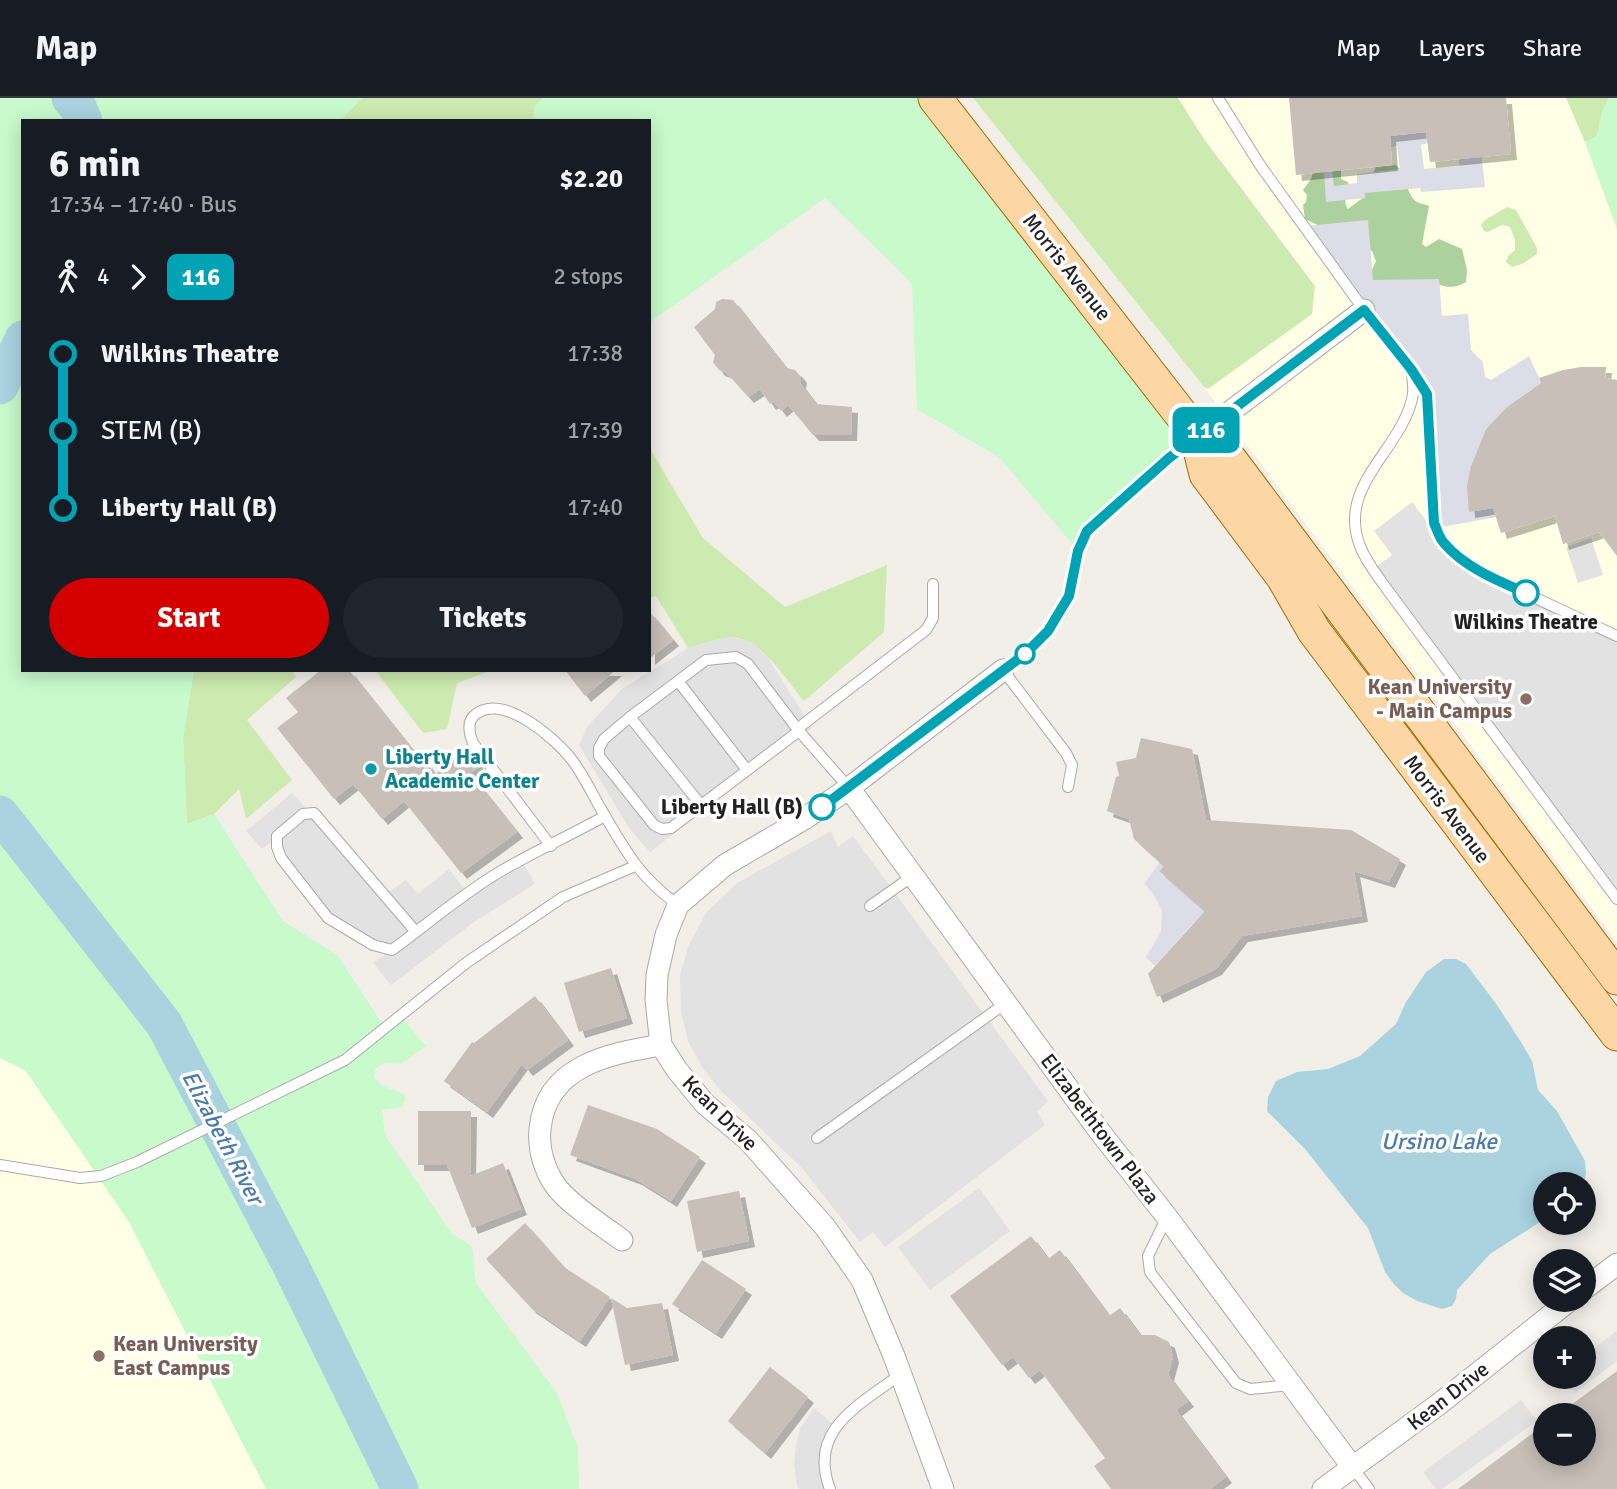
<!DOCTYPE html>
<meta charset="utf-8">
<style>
body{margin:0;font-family:Signika,sans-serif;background:#20242c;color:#f1f3f6;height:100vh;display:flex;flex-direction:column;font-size:26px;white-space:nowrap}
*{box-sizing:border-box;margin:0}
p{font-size:23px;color:#9ea1a6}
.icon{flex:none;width:38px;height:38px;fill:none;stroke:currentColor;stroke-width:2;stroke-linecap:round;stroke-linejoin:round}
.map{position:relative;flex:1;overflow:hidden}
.sheet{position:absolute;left:21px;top:21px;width:630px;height:553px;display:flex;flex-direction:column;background:#171b24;border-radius:0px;box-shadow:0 4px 18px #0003}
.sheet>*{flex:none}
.badge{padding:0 14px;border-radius:10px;font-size:24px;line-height:46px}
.buttons{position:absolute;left:1533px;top:1074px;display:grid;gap:14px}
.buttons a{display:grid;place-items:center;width:63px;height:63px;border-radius:50%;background:#171b24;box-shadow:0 4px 18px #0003;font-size:35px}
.map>.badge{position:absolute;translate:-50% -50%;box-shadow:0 0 0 4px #fff}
.legs{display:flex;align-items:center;gap:10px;height:77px;padding:0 28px;font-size:23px}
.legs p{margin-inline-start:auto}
.summary{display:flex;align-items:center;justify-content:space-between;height:119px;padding:0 28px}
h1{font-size:38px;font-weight:700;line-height:52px}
.cta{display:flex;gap:14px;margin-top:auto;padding:14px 28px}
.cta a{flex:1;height:80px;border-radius:42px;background:#d40000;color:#fff;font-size:28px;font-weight:700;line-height:80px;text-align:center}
.cta a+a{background:#20242c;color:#f1f3f6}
ul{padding:0 28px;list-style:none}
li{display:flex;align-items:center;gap:24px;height:77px;font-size:26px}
li i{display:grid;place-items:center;width:10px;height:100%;margin:0 9px;background:currentColor}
li i::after{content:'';width:18px;height:18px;margin:-9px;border:5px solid;border-radius:50%;background:#171b24}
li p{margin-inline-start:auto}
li:first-child i{background:linear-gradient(#0000 50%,currentColor 0)}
li:last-child i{background:linear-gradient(currentColor 50%,#0000 0)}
header{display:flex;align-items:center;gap:42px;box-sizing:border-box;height:98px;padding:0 35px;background:#171b24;border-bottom:2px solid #363941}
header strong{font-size:33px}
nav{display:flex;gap:38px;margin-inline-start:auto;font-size:24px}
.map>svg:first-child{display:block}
.education{fill:#ffffe5}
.grass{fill:#cdebb0}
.forest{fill:#add19e}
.park{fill:#c8facc}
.parking{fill:#e2e2e2}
.plaza{fill:#dddde8}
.water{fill:#aad3df}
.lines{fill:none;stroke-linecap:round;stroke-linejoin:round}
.river{stroke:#aad3df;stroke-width:37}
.building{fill:#c7bfb8;filter:url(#shadow)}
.lane-casing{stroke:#a9a9a9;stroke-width:12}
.street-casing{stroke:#a9a9a9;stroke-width:23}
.primary-casing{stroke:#a06b00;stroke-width:35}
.lane{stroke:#fff;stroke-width:10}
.street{stroke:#fff;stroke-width:21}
.primary{stroke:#fcd6a4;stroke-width:33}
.line-1-casing{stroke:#fff;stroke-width:16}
.line-1{stroke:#00a3b4;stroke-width:10}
.stop-1-dot{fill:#fff;stroke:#00a3b4;stroke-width:3.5}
.education-dot{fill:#8d6e63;stroke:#fff;stroke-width:2.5}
.culture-dot{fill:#0f9aa8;stroke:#fff;stroke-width:2.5}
.labels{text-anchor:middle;stroke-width:7;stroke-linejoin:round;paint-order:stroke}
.street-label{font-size:21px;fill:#222;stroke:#fff}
.stop-label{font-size:21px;font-weight:bold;fill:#222;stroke:#fff}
.education-label{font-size:21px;font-weight:bold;fill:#785e54;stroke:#fff;text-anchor:end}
.culture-label{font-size:21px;font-weight:bold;fill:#0d838f;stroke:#fff;text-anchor:start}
.water-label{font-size:23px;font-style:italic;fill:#4a7aab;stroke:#fff}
</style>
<header>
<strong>Map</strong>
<nav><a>Map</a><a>Layers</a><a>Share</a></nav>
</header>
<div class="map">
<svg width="1617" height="1391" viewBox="0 0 1617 1391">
<defs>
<filter id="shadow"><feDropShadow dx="6" dy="6" stdDeviation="0" flood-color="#0004"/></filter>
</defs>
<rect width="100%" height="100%" fill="#f2efe9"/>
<g class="education">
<polygon points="973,0 1617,0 1617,844 1204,289"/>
<polygon points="0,960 26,973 129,1124 266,1391 0,1391"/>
</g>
<g class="grass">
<polygon points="362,0 543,0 534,9 535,23 340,23"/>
<polygon points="973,0 1178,0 1204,41 1315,188 1312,216 1208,291 1204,289"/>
<polygon points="1566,0 1609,0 1597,38 1585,44"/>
<polygon points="1507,109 1516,112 1537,150 1537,156 1522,166 1512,169 1506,164 1508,158 1515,152 1515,142 1510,129 1502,127 1488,134 1484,133 1481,127 1485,122"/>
<path d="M649,349L703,440L785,509L887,467L884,534L804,603C785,581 759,535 726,540C713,542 700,547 688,550L656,498L649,500Z"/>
<polygon points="194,572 292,572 296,579 247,622 292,682 246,721 239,691 214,716 187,726 183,640"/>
<polygon points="375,572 493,572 457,585 447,631 423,635"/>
</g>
<path class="forest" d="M1396,67C1406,75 1406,97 1417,104C1421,106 1425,106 1429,108L1422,146L1426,149L1439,141L1462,151L1467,172L1466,184C1449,195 1439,184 1423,183C1404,183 1385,184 1366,185L1376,163L1372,153L1305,121L1303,107L1306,104L1307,97L1303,92L1311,81L1314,71H1341V81L1348,84L1350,91C1346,98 1343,104 1348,111L1364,99V93L1376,69Z"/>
<g class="park">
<polygon points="0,0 362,0 340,23 23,23 23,572 194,572 183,640 187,726 214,716 283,823 338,858 385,930 400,918 426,948 401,966 385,965 376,970 374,979 382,988 404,996 405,1002 401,1009 382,1012 385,1037 452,1136 472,1148 476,1185 557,1295 578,1350 579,1391 266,1391 129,1124 26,973 0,960"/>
<polygon points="543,0 935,0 1197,339 1087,433 1078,453 1000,360 917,311 912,186 825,100 649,225 649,23 535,23 534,9"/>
<polygon points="1609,0 1617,0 1617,131 1585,44 1597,38 1602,13"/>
</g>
<g class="parking">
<polygon points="1412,404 1430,428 1435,425 1442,444 1473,468 1617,538 1617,801 1373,471 1392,457 1374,433"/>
<polygon points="1591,440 1603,477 1578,485 1566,449"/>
<polygon points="728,539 752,544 768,560 812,630 650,754 629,730 579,647 587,629 623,590 688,550"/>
<polygon points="292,695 385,797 406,782 418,796 449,771 468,796 522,763 535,786 474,824 391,887 373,865 391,853 328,820 270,745 262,751 246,733"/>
<polygon points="831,733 838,749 853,738 1048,1003 1037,1014 1045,1027 885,1149 873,1134 860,1144 801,1069 719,991 702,969 688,943 681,915 680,877 689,847 706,815 737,785"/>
<polygon points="979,1090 1010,1133 930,1192 898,1149"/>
<polygon points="1617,1233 1617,1263 1575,1295 1560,1279 1584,1279 1584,1257"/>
<polygon points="1521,1302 1537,1323 1442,1391 1436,1391 1423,1374"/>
<polygon points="814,1310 836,1329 828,1338 830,1391 799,1391 797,1387 794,1366 796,1347 800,1331"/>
</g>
<g class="plaza">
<polygon points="1426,34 1428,45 1421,47 1424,71 1459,68 1459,55 1481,52 1485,89 1421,94 1420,90 1365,95 1365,100 1326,104 1324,73 1332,72 1334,88 1357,85 1357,76 1400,71 1397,48 1391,49 1390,38"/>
<polygon points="1368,122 1373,182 1439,181 1442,218 1468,216 1471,252 1483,264 1485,279 1491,282 1529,258 1539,280 1543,291 1535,296 1532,291 1507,309 1486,331 1471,368 1469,413 1494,410 1496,419 1437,430 1426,296 1305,128"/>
<polygon points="1160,764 1164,768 1159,774 1213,820 1194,824 1155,868 1146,859 1161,834 1162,812 1152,794 1144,786"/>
</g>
<polygon class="water" points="1444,861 1456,861 1466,866 1497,907 1521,944 1532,963 1538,992 1557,1013 1585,1063 1586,1074 1584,1087 1545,1087 1545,1121 1490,1156 1457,1192 1456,1201 1452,1208 1442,1211 1417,1203 1403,1195 1394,1186 1385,1174 1368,1130 1305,1051 1267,1013 1268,999 1276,983 1297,974 1328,971 1360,958 1396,926 1406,904 1426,874"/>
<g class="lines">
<g class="river">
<polyline points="70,0 79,11 84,23"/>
<polyline points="0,288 23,241"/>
<polyline points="0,716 164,926 290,1166 400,1391"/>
</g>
</g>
<g class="building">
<polygon points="1289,0 1506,0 1511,56 1430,64 1426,34 1390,38 1392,67 1296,77"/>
<polygon points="722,201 733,202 786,270 795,272 801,279 800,285 816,306 852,309 851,337 813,337 788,307 781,313 774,304 770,306 760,291 748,299 727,275 719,272 713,264 715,257 694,229 715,211 716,204"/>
<polygon points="1581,269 1606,269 1605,280 1617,282 1617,458 1599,434 1563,446 1555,418 1501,435 1493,410 1469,414 1467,388 1471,368 1486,331 1507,309 1541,285 1539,280 1563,272"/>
<polygon points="649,513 673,542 649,561"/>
<polygon points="321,572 349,572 424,666 426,664 435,676 467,652 480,668 470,675 517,734 461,775 404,703 382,721 353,686 334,701 277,630 298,614 286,600"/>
<polygon points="565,572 616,572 585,598"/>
<polygon points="1141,640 1192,651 1206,722 1351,732 1400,761 1389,784 1354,773 1362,818 1242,838 1216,871 1157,899 1148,876 1205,813 1159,773 1164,768 1134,741 1129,721 1107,713 1116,679 1119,678 1116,664 1136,660"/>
<polygon points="611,870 627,920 579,934 564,885"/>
<polygon points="535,898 568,942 527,972 522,966 487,1014 444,983 472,944 474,945"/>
<polygon points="588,1007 657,1031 700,1059 671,1103 636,1081 570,1057"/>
<polygon points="418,1013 471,1013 470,1078 503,1065 521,1111 472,1130 447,1067 418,1067"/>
<polygon points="739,1093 749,1143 697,1154 687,1103"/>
<polygon points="525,1125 564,1169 610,1199 580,1243 531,1210 486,1161"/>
<polygon points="1031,1138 1048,1161 1060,1152 1109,1218 1120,1210 1140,1237 1155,1237 1169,1244 1173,1259 1168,1277 1188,1303 1176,1312 1226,1379 1210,1391 1111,1391 1094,1368 1105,1360 1040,1272 1029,1280 1013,1259 1002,1267 950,1198"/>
<polygon points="702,1162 746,1191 716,1235 672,1206"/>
<polygon points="611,1200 627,1210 662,1205 673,1257 625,1267"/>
<polygon points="770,1269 808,1299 765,1355 728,1323"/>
<polygon points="1617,1273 1617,1391 1458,1391 1545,1326 1545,1356 1584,1356 1584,1318 1556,1318"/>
</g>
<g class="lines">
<g class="lane-casing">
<g id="lane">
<polyline points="1218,0 1260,67 1364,212 1411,271 1427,296 1435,425 1442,444 1461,461 1497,482 1617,538"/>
<path d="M1412,274C1412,281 1414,289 1413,296C1404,351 1336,386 1360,448C1366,464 1379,480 1389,494L1617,801"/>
<polyline points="678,583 747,672"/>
<polyline points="630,619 701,707"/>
<polyline points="797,631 926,532 933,520 933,486"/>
<polyline points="799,633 671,730 662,731 654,727 599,658 599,650 604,641 630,619 706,562 736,559 748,566 799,633 849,690"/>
<path d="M1068,689L1072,667L1066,655L1003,572C1029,553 1061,528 1070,495C1075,475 1074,451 1087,433C1094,424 1107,416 1115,408C1141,385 1166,362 1194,341"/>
<path d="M551,748L473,645C469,635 466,623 476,616C504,595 556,641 572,662C585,679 594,700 605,718"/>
<polyline points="870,808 914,777"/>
<path d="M416,834L314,715L303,716L277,738V749L281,760L328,820L373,847L392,852C426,827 460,798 496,776C531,755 569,738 605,718C628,757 641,780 678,807"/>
<polyline points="817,1040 1006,905"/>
<polyline points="0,1067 80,1080 101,1078 137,1064 345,962 466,865 563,799 635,768"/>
<polyline points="1167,1119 1148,1158 1150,1174 1236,1285 1250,1291 1291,1287"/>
<polyline points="1353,1370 1369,1391"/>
<path d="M830,1391C807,1331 860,1307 901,1276"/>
</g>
</g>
<g class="street-casing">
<g id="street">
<polyline points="1197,339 1364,212"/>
<polyline points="849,690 1100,1034 1167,1119 1353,1370"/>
<path d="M622,1142C604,1129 567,1105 555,1087C544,1071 538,1050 540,1031C546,967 609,956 661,947"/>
<polyline points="1584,1191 1617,1166"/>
<polyline points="943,1391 894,1258 862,1182 825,1129 748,1042 705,1006 677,972 661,947 656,902 657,877 666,837 678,807 725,767 804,721 849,690 1003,572"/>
<polyline points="1323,1391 1439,1306 1570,1202"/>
</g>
</g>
<g class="primary-casing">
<g id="primary">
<polyline points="935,0 1180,315 1197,339 1206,376 1283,479 1314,533 1617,936"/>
<polyline points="1197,339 1229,360 1617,880"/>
</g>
</g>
<use href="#lane" class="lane"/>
<use href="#street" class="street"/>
<use href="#primary" class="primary"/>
</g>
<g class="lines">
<g class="line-1-casing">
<path id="line-1" d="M822,709L1025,556L1048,533L1069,498L1078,453L1087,433L1169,360L1364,212L1411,271L1427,296L1434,425C1437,431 1439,440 1444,445C1464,469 1498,483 1526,495"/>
</g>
<use href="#line-1" class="line-1"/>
</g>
<g class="stop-1-dot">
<circle cx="1526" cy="495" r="12"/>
<circle cx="1025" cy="556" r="9"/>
<circle cx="822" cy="709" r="12"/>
</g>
<g class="education-dot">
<circle cx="1526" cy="601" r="7"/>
<circle cx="99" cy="1258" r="7"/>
</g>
<circle class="culture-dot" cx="371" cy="671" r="7"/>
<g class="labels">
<g class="street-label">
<text transform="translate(1067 169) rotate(52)" y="7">Morris Avenue</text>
<text transform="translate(1447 711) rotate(53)" y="7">Morris Avenue</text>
<text transform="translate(720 1015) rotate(45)" y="7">Kean Drive</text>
<text transform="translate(1100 1031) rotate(53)" y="7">Elizabethtown Plaza</text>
<text transform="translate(1448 1298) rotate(-38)" y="7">Kean Drive</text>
</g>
<g class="stop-label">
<text x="1526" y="531">Wilkins Theatre</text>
<text x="803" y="716" text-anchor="end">Liberty Hall (B)</text>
</g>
<g class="education-label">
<text x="1512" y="596">Kean University<tspan x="1512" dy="24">- Main Campus</tspan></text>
<text x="113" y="1253" text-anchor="start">Kean University<tspan x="113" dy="24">East Campus</tspan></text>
</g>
<g class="culture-label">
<text x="385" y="666">Liberty Hall<tspan x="385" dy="24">Academic Center</tspan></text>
</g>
<g class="water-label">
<text transform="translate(223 1039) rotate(62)" y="8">Elizabeth River</text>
<text x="1439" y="1051">Ursino Lake</text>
</g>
</g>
</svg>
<div class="buttons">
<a><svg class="icon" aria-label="locate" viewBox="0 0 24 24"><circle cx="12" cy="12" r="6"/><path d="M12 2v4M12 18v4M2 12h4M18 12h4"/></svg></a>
<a><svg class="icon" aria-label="layers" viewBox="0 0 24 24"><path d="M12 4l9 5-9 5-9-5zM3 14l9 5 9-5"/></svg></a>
<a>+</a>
<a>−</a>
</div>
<b class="badge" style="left:1206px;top:332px;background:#00a3b4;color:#fff">116</b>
<section class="sheet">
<div class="summary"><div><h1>6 min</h1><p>17:34 – 17:40 · Bus</p></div><b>$2.20</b></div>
<div class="legs"><svg class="icon" aria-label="walk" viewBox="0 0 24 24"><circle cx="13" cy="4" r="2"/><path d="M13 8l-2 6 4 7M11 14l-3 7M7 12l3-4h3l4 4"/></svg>4<svg class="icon" aria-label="forward" viewBox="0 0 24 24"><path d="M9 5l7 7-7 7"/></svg><b class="badge" style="background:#00a3b4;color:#fff">116</b><p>2 stops</p></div>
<ul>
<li><i style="color:#00a3b4"></i><b>Wilkins Theatre</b><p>17:38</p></li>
<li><i style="color:#00a3b4"></i><span>STEM (B)</span><p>17:39</p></li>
<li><i style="color:#00a3b4"></i><b>Liberty Hall (B)</b><p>17:40</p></li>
</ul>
<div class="cta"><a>Start</a><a>Tickets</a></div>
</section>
</div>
